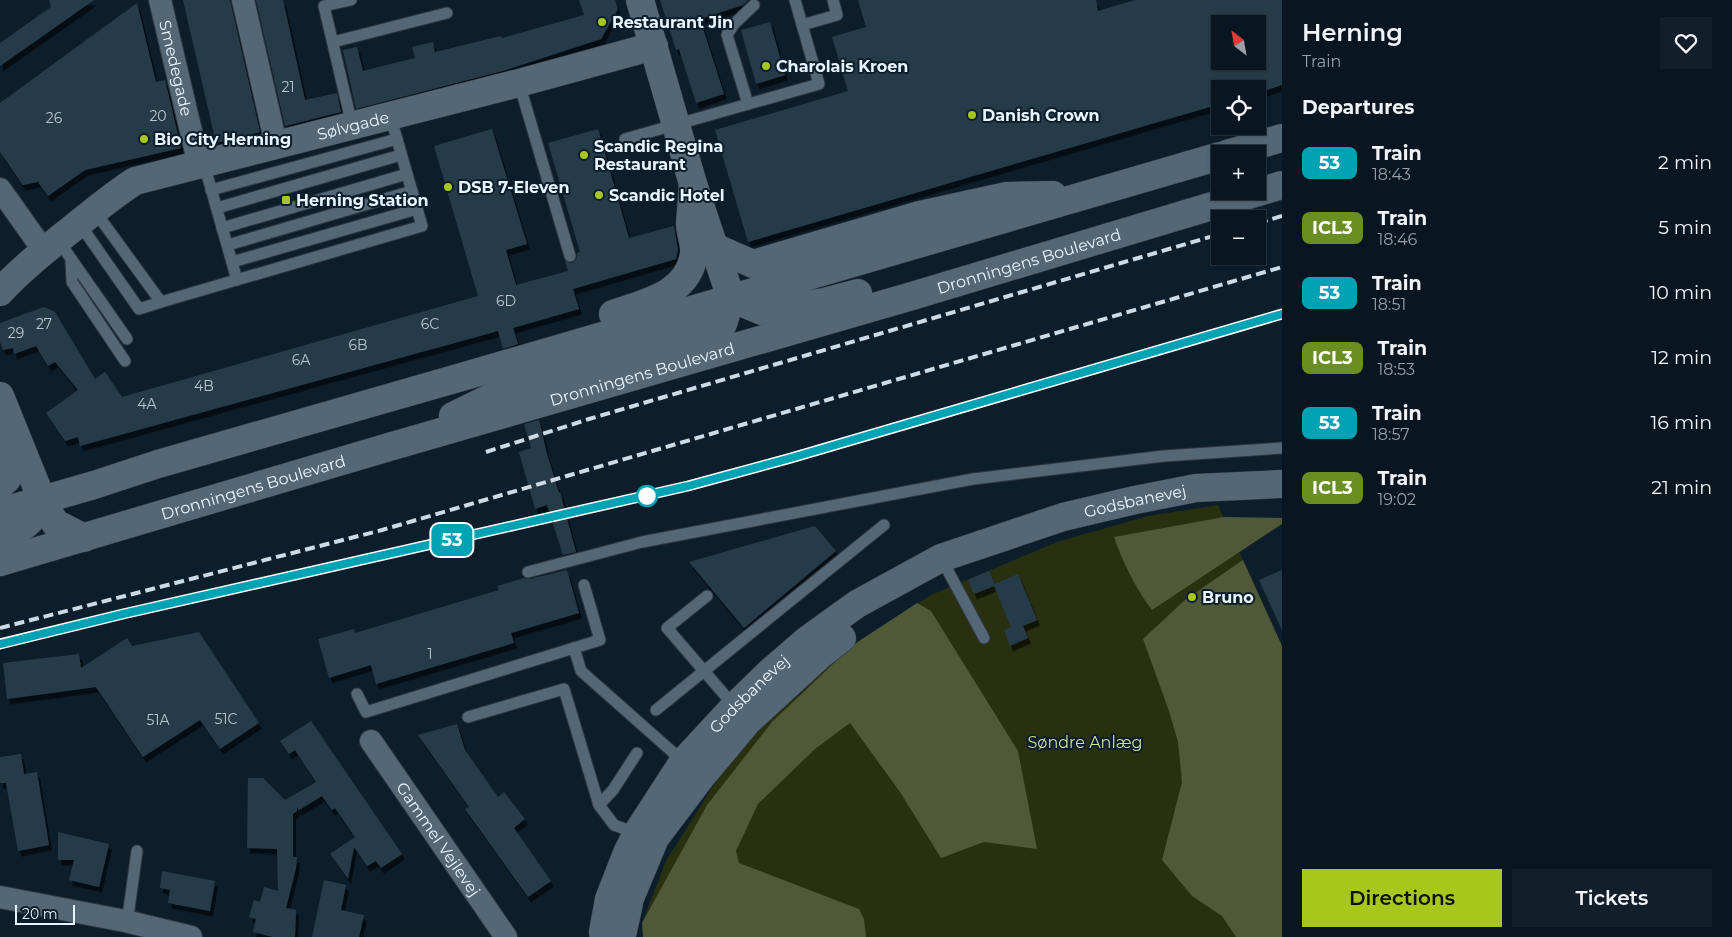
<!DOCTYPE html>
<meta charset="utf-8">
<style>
body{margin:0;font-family:Montserrat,sans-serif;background:#121f2a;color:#f1f3f6;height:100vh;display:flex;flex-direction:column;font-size:19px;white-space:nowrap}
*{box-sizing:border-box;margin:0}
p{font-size:16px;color:#999fa5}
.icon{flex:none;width:28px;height:28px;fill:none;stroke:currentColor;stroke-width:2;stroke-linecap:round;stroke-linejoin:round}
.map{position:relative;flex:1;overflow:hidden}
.sheet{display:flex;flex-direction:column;background:#091621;width:450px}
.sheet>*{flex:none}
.badge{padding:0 10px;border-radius:8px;font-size:18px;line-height:32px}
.needle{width:32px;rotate:329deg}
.controls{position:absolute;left:1211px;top:15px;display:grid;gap:10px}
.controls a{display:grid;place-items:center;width:55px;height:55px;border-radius:0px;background:#091621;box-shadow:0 1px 4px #0004,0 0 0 1px #29353f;font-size:25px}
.scale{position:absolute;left:15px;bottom:12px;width:60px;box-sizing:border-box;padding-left:5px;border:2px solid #e9f5fe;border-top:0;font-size:14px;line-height:18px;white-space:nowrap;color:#e9f5fe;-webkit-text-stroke:4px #0c1e2c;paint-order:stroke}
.map>.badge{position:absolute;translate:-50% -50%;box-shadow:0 0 0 2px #fff}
h2{padding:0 20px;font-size:19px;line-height:45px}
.round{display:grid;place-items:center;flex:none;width:52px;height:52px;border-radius:0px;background:#121f2a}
.head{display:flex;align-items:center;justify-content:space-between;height:85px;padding:0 20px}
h1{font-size:24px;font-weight:600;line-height:38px}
.primary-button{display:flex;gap:10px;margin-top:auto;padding:10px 20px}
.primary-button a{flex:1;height:58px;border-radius:0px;background:#a8c71d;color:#111;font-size:20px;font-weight:600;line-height:58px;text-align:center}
.primary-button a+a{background:#121f2a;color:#f1f3f6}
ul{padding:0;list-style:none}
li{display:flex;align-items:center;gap:15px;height:65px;padding:0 20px}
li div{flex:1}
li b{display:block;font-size:19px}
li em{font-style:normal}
li .badge{min-width:55px;font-weight:700;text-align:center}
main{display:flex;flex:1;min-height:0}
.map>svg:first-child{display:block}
.green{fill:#293010}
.forest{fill:#4f5837}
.building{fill:#283b4a;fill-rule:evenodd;filter:url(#shadow)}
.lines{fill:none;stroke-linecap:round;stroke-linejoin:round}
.service-casing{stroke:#2f3743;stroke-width:13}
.minor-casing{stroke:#2f3743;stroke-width:24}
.tertiary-casing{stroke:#2f3743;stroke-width:29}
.secondary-casing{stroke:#2f3743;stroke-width:29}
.service{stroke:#536777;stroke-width:11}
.minor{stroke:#536777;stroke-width:22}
.tertiary{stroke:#536777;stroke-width:28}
.secondary{stroke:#536777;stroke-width:28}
.rail{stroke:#cedae4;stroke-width:4;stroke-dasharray:10 5;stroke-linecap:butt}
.line-casing{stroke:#fff;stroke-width:11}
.line{stroke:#00a3b4;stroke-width:8}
.poi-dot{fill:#a8c71d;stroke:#0c1e2c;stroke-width:2}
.stop-dot{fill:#fff;stroke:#00a3b4;stroke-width:2.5}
.labels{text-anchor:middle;stroke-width:4;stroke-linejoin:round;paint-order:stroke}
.number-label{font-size:14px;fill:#b9c6d1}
.poi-label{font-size:16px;font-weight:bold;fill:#e9f5fe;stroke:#0c1e2c;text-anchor:start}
.street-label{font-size:16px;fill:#e9f5fe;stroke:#0c1e2c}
.park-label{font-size:16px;fill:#cddea1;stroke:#0c1e2c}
</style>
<main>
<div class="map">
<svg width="1282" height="937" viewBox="0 0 1282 937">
<defs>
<filter id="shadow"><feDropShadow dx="3" dy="5.5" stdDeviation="0" flood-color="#0009"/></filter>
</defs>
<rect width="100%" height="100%" fill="#0c1e2c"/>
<polygon class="green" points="1218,505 1282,646 1282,937 643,937 642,923 666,861 720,775 783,702 853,645 931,595 1057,542 1148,516"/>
<g class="forest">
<path d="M1224,517L1282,518V524L1152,610C1136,589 1123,563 1114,537Z"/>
<polygon points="1243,560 1282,646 1282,937 1236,937 1222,916 1192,896 1162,860 1182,782 1178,742 1169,711 1143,639 1186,599"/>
<polygon points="917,603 931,611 1018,751 1037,849 984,842 941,858 900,792 850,723 815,749 758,804 736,851 739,863 859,909 864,919 866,937 643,937 642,923 707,805 772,722 853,645"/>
</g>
<g class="building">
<polygon points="49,0 94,0 0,66 0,43 51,7"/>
<polygon points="183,0 230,0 260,132 216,143"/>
<polygon points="256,0 283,0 305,100 337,93 341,112 285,126"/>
<polygon points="579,0 615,0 618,9 601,39 506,70 356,109 343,50 357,47 363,71 415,58 412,47 433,42 435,52 501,36 502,38 584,15"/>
<polygon points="660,0 748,0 743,5 700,19 724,94 696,103 679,49 676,50"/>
<path d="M858,0H1096L1098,11L1135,0H1282V85L1258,93V89H1220V104L748,242L715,130L848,91L832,37L866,27ZM1220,24H1258V61H1220Z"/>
<polygon points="137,3 156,82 165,80 181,148 85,170 48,196 38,182 23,185 0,152 0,103"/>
<polygon points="770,22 785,75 756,84 741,30"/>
<polygon points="492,129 527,244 506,250 516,285 568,271 565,261 572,263 577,258 577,253 580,252 548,143 598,129 629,238 674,226 678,250 676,259 573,289 579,309 513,328 518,344 503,349 498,331 80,446 78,437 65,441 46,413 78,390 55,362 48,366 36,346 14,354 13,348 3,350 0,342 0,323 44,307 55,312 95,379 105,372 122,397 478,296 434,146"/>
<polygon points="539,420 547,454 559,493 560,492 576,552 563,555 547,505 535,509 519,452 531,448 524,424"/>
<polygon points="815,526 836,551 744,628 689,562"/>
<polygon points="567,570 579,613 511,633 514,643 376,684 371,665 329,678 318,639 354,629 355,633 499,590 497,586 524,578 530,579"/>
<polygon points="1282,570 1282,630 1259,580"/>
<polygon points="989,571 995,584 1018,574 1037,620 1023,626 1028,638 1010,646 1004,630 1011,627 994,586 974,594 968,580"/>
<polygon points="199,632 259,723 220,749 200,720 143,757 96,687 7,699 3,663 79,654 81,668 127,638 132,646"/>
<polygon points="311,721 402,854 381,868 376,861 367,866 354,847 348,879 330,854 355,837 335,808 332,810 322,796 299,810 297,807 297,811 293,814 293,857 297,857 296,868 286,908 296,910 295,937 273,937 253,932 256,919 249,917 254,900 260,902 264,887 278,891 277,849 247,848 248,778 263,778 285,800 316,782 295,750 289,754 280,741"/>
<polygon points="457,724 465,750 498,797 504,792 525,819 514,828 551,881 528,897 465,809 469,807 418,735"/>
<polygon points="21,754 24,774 37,772 49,845 18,851 6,783 0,783 0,757"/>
<polygon points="58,832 109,844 99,887 69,880 74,860 58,860"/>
<polygon points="162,871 215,881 210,911 168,903 170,890 160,888"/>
<polygon points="324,880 346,885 341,910 364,915 359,937 312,937"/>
</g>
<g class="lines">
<g class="service-casing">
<g id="service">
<polyline points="351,0 324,6 352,125"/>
<polyline points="802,25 837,15 833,0"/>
<polyline points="333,42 447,13"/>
<polyline points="519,83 570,256"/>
<polyline points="748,104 727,35 734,24 754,5"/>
<polyline points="625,139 819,84 795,0"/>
<polyline points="204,164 237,280"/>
<polyline points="211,190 397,139"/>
<polyline points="217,208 401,155"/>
<polyline points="94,210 161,302 422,226 390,115"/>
<polyline points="79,223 139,309 161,302"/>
<polyline points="222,228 407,174"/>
<polyline points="58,240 127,339"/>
<polyline points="228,245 412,191"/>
<polyline points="71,259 72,282 125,361"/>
<polyline points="232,262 417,209"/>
<polyline points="941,558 984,638"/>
<polyline points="528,572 642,542 973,479 1164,456 1282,448"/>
<polyline points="707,596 667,628 735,707"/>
<polyline points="574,648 600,640 584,585"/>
<polyline points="357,694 366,712 574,648 581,671 685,763"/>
<polyline points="656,710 884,525"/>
<polyline points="468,717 564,689 599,805 614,825 636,833"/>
<polyline points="599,805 613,790 637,753"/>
<polyline points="125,921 129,909 137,851"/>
</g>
</g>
<g class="minor-casing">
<g id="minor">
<path id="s1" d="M160,0L199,165"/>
<polyline points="243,0 276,144"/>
<polyline points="0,189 44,251"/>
<path id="s2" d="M371,741L506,937"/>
<polyline points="0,897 125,921 191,937"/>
</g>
</g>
<g class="tertiary-casing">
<g id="tertiary">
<path id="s3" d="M0,292C22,268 48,248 73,228C93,212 113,195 135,181L519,83L654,46"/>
<polyline points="0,396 42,500"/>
<path id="s4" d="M604,937L603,932L609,899L627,853L637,833L683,762L734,707L769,673L807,640L857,604L941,558L1063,517L1135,500L1196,488L1282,484"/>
<polyline points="619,937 623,931 630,898 655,838 701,777 748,721 820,655 842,638"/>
</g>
</g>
<g class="secondary-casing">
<g id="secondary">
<polyline points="640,0 693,184 731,298"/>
<polyline points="1227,154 1282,138"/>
<polyline points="714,247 753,264 920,215 1007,196 1053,195"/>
<polyline points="731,298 762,311 824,302 858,293"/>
<path d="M613,314C645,303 690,294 694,253C695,243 690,233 690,223C691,210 692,197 693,184"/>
<polyline points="453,416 506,390 723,324 731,298"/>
<polyline points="0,421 12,465 7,479 0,485"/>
<polyline points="42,500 55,523 84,538"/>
<polyline points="0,512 94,485 158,464 465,376 1220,156"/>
<path d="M0,537C23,530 33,522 42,500"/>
<path id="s5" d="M0,562L389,447L912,296L1282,185"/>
</g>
</g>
<use href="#service" class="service"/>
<use href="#minor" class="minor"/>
<use href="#tertiary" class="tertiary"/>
<use href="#secondary" class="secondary"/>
<g class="rail">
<polyline points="1258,223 1282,216"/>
<polyline points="486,452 589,419 1220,234"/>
<polyline points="0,628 382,530 1282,267"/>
<polyline points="0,644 123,613 688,486 772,463 1282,314"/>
</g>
</g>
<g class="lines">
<g class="line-casing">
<polyline id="line" points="0,644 123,614 688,486 791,458 1282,314"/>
</g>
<use href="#line" class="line"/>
</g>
<g class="poi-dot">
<circle cx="602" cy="22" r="5"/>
<circle cx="766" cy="66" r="5"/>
<circle cx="972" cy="115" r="5"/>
<circle cx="144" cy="139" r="5"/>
<circle cx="584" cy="155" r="5"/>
<circle cx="448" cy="187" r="5"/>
<circle cx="599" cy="195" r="5"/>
<rect x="281" y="195" width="10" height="10" rx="2.5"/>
<circle cx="1192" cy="597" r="5"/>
</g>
<circle class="stop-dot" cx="647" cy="496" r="10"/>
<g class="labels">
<g class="number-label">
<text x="288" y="92">21</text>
<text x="158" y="121">20</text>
<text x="54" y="123">26</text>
<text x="506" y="306">6D</text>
<text x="44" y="329">27</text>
<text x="430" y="329">6C</text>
<text x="16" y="338">29</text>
<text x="358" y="350">6B</text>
<text x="301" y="365">6A</text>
<text x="204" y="391">4B</text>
<text x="147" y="409">4A</text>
<text x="430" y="659">1</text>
<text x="226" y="724">51C</text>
<text x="158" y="725">51A</text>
</g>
<g class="poi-label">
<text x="612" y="28">Restaurant Jin</text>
<text x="776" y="72">Charolais Kroen</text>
<text x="982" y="121">Danish Crown</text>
<text x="154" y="145">Bio City Herning</text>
<text x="594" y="152">Scandic Regina<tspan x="594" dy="18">Restaurant</tspan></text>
<text x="458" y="193">DSB 7-Eleven</text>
<text x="609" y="201">Scandic Hotel</text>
<text x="296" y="206">Herning Station</text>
<text x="1202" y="603">Bruno</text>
</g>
<g class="street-label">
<text dy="6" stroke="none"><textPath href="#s1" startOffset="70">Smedegade</textPath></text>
<text dy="6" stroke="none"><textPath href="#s3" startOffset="400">Sølvgade</textPath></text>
<text dy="6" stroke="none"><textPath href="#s5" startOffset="1072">Dronningens Boulevard</textPath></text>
<text dy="6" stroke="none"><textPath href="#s5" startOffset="669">Dronningens Boulevard</textPath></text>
<text dy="6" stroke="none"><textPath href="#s5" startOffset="264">Dronningens Boulevard</textPath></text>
<text dy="6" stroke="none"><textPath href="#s4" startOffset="729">Godsbanevej</textPath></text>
<text dy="6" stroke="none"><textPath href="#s4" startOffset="290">Godsbanevej</textPath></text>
<text dy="6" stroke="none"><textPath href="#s2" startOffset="119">Gammel Vejlevej</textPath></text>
</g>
<g class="park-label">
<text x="1085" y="748">Søndre Anlæg</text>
</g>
</g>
</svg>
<div class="controls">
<a><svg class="needle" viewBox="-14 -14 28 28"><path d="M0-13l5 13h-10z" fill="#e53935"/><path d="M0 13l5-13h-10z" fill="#999fa5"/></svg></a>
<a><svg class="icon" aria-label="locate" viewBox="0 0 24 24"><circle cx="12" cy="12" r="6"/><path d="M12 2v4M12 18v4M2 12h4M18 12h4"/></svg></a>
<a>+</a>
<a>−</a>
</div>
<div class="scale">20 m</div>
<b class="badge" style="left:452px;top:540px;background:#00a3b4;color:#fff">53</b>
</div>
<section class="sheet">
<div class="head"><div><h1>Herning</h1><p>Train</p></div><a class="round"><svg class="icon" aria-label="heart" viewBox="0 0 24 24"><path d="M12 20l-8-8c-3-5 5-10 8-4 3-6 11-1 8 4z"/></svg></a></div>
<h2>Departures</h2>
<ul>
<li><span class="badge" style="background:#00a3b4;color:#fff">53</span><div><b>Train</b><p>18:43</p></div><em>2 min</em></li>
<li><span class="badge" style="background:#6b8e23;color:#fff">ICL3</span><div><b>Train</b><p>18:46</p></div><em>5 min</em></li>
<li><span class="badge" style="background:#00a3b4;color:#fff">53</span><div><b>Train</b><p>18:51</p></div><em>10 min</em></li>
<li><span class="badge" style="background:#6b8e23;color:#fff">ICL3</span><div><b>Train</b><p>18:53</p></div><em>12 min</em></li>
<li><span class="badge" style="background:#00a3b4;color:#fff">53</span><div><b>Train</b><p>18:57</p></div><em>16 min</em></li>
<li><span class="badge" style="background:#6b8e23;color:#fff">ICL3</span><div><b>Train</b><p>19:02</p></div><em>21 min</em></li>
</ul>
<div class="primary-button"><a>Directions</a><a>Tickets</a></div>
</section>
</main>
